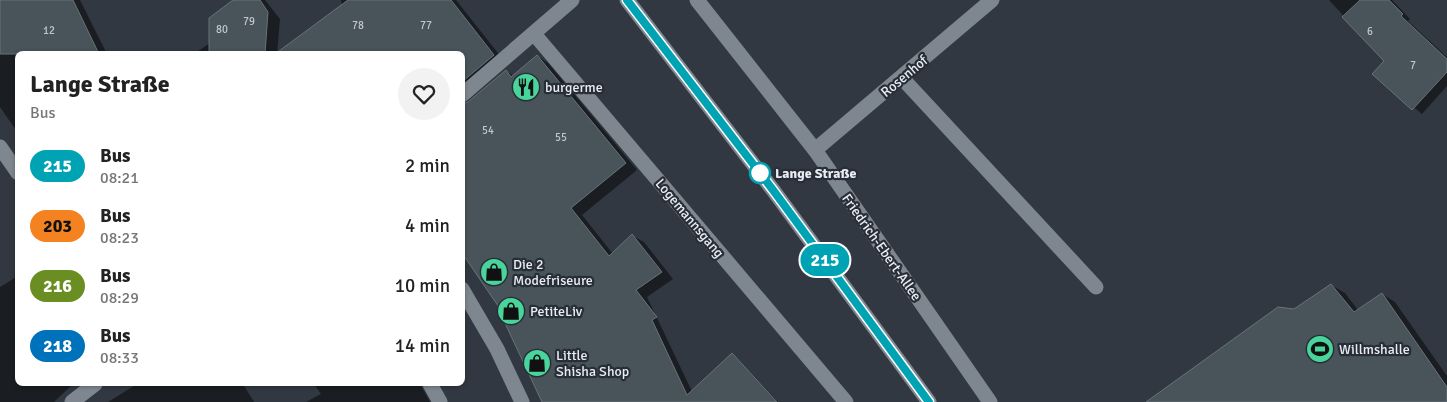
<!DOCTYPE html>
<meta charset="utf-8">
<style>
body{margin:0;font-family:Signika,sans-serif;background:#f2f2f2;color:#222;height:100vh;display:flex;flex-direction:column;font-size:19px;white-space:nowrap}
*{box-sizing:border-box;margin:0}
p{font-size:16px;color:#767676}
.icon{flex:none;width:28px;height:28px;fill:none;stroke:currentColor;stroke-width:2;stroke-linecap:round;stroke-linejoin:round}
.map{position:relative;flex:1;overflow:hidden}
.side{position:absolute;left:15px;top:51px;width:450px;height:335px;display:flex;flex-direction:column;background:#fff;border-radius:8px;box-shadow:0 1px 4px #0004}
.side>*{flex:none}
.badge{padding:0 10px;border-radius:16px;font-size:18px;line-height:32px}
.map>.badge{position:absolute;translate:-50% -50%;box-shadow:0 0 0 2px #fff}
.round{display:grid;place-items:center;flex:none;width:52px;height:52px;border-radius:26px;background:#f2f2f2}
.headline{display:flex;align-items:center;justify-content:space-between;height:85px;padding:0 15px}
h1{font-size:24px;font-weight:700;line-height:38px}
ul{padding:0;list-style:none}
li{display:flex;align-items:center;gap:15px;height:60px;padding:0 15px}
li div{flex:1}
li b{display:block;font-size:19px}
li em{font-style:normal}
li .badge{min-width:55px;font-weight:700;text-align:center}
.map>svg:first-child{display:block}
.shadow{fill:#0007}
.building{fill:#48535a;stroke:#67737a}
.lines{fill:none;stroke-linecap:round;stroke-linejoin:round}
.lane{stroke:#7e8690;stroke-width:15}
.street{stroke:#7e8690;stroke-width:15}
.secondary{stroke:#7e8690;stroke-width:15}
.line-casing{stroke:#fff;stroke-width:11}
.line{stroke:#00a3b4;stroke-width:8}
.stop-dot{fill:#fff;stroke:#00a3b4;stroke-width:2.5}
.labels{text-anchor:middle;stroke-width:4.5;stroke-linejoin:round;paint-order:stroke}
.number-label{font-size:11px;fill:#c1c6cd}
.street-label{font-size:14px;fill:#e9edf3;stroke:#282e37}
.poi-label{font-size:14px;fill:#e9edf3;stroke:#282e37;text-anchor:start}
.stop-label{font-size:14px;font-weight:bold;fill:#e9edf3;stroke:#282e37;text-anchor:start}
</style>
<div class="map">
<svg width="1447" height="402" viewBox="0 0 1447 402">
<rect width="100%" height="100%" fill="#313841"/>
<g class="shadow">
<polygon points="0,0 80,0 107,54 18,54 18,133 0,107"/>
<polygon points="235,0 265,0 280,19 277,54 194,54 210,43"/>
<polygon points="341,0 456,0 505,62 467,95 463,106 506,71 514,76 537,56 548,63 637,170 582,215 613,254 633,236 644,242 673,279 647,297 697,402 543,402 509,320 462,251 462,54 342,6"/>
<polygon points="1329,0 1392,0 1410,19 1408,21 1447,57 1447,86 1422,114 1374,74 1385,61"/>
<polygon points="18,276 18,384 73,384 54,402 0,402 0,287"/>
<polygon points="1331,285 1345,293 1358,310 1382,294 1395,302 1447,376 1447,402 1157,402"/>
<polygon points="732,355 737,358 778,402 732,402"/>
<polygon points="137,384 243,384 254,402 108,402"/>
<polygon points="314,384 420,384 430,402 306,402 321,394"/>
</g>
<g class="building">
<polygon points="0,0 73,0 99,54 0,54"/>
<polygon points="233,0 260,0 268,12 265,54 209,54 209,18"/>
<polygon points="348,0 451,0 494,55 462,82 462,54 275,54"/>
<polygon points="1360,0 1389,0 1403,14 1401,16 1447,59 1447,72 1412,110 1372,74 1384,61 1342,17"/>
<polygon points="537,55 626,163 571,208 609,256 632,234 662,272 636,290 657,317 652,320 687,395 732,353 777,402 542,402 504,321 507,319 462,253 462,104 468,102 506,70 511,77"/>
<polygon points="1331,284 1354,312 1382,293 1447,387 1447,402 1146,402 1278,307 1294,309"/>
</g>
<g class="lines">
<g class="lane">
<polyline points="535,35 846,402"/>
<polyline points="902,78 1096,287"/>
</g>
<g class="street">
<polyline points="462,95 572,0"/>
<polyline points="0,147 18,173"/>
<polyline points="815,150 992,0"/>
<polyline points="462,289 497,349 522,402"/>
<polyline points="430,384 440,402"/>
<polyline points="72,402 95,384"/>
</g>
<g class="secondary">
<polyline points="627,0 773,190 929,402"/>
<polyline points="697,0 815,150 990,402"/>
</g>
</g>
<g class="lines">
<g class="line-casing">
<polyline id="line" points="627,0 773,190 929,402"/>
</g>
<use href="#line" class="line"/>
</g>
<defs>
<g id="restaurant-disc" transform="scale(1.4375)"><circle r="9.5" fill="#49d49c" stroke="#282e37"/><path d="M-5-6h1v4h1v-4h1v4h1v-4h1v5L-1.5 .5V6h-2V.5L-5-1ZM5-6V6H3V1.5H1.5Q1.5-4 5-6Z" fill="#111"/></g>
<g id="shop-disc" transform="scale(1.4375)"><circle r="9.5" fill="#49d49c" stroke="#282e37"/><path d="M-5-2.5h2.3a2.7 3.5 0 0 1 5.4 0H5L5.5 6h-11ZM-1.5-2.5h3a1.5 2.3 0 0 0-3 0Z" fill="#111"/></g>
<g id="stadium-disc" transform="scale(1.4375)"><circle r="9.5" fill="#49d49c" stroke="#282e37"/><path d="M0-5a6.5 5 0 1 0 0 10a6.5 5 0 1 0 0-10ZM-3.5-1.8h7v3.6h-7Z" fill="#111"/></g>
</defs>
<g fill-rule="evenodd">
<use href="#restaurant-disc" x="526" y="87"/>
<use href="#shop-disc" x="494" y="272"/>
<use href="#shop-disc" x="511" y="311"/>
<use href="#stadium-disc" x="1320" y="349"/>
<use href="#shop-disc" x="537" y="363"/>
</g>
<circle class="stop-dot" cx="760" cy="173" r="10"/>
<g class="labels">
<g class="number-label">
<text x="249" y="25">79</text>
<text x="358" y="29">78</text>
<text x="426" y="29">77</text>
<text x="222" y="33">80</text>
<text x="49" y="34">12</text>
<text x="1370" y="35">6</text>
<text x="1413" y="69">7</text>
<text x="488" y="134">54</text>
<text x="561" y="141">55</text>
</g>
<g class="street-label">
<text transform="translate(904 76) rotate(-40)" y="5">Rosenhof</text>
<text transform="translate(690 218) rotate(50)" y="5">Logemannsgang</text>
<text transform="translate(882 247) rotate(55)" y="5">Friedrich-Ebert-Allee</text>
</g>
<g class="poi-label">
<text x="545" y="92">burgerme</text>
<text x="513" y="269">Die 2<tspan x="513" dy="16">Modefriseure</tspan></text>
<text x="530" y="316">PetiteLiv</text>
<text x="1339" y="354">Willmshalle</text>
<text x="556" y="360">Little<tspan x="556" dy="16">Shisha Shop</tspan></text>
</g>
<g class="stop-label">
<text x="775" y="178">Lange Straße</text>
</g>
</g>
</svg>
<b class="badge" style="left:825px;top:260px;background:#00a3b4;color:#fff">215</b>
<section class="side">
<div class="headline"><div><h1>Lange Straße</h1><p>Bus</p></div><a class="round"><svg class="icon" aria-label="heart" viewBox="0 0 24 24"><path d="M12 20l-8-8c-3-5 5-10 8-4 3-6 11-1 8 4z"/></svg></a></div>
<ul>
<li><span class="badge" style="background:#00a3b4;color:#fff">215</span><div><b>Bus</b><p>08:21</p></div><em>2 min</em></li>
<li><span class="badge" style="background:#f58220;color:#111">203</span><div><b>Bus</b><p>08:23</p></div><em>4 min</em></li>
<li><span class="badge" style="background:#6b8e23;color:#fff">216</span><div><b>Bus</b><p>08:29</p></div><em>10 min</em></li>
<li><span class="badge" style="background:#0072bc;color:#fff">218</span><div><b>Bus</b><p>08:33</p></div><em>14 min</em></li>
</ul>
</section>
</div>
